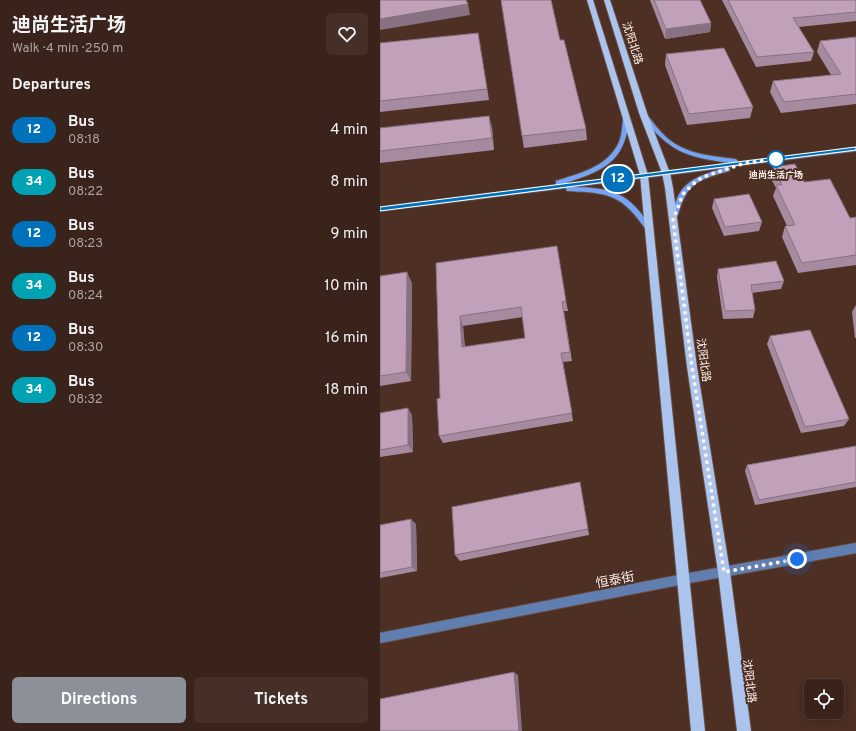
<!DOCTYPE html>
<meta charset="utf-8">
<style>
body{margin:0;font-family:Overpass,"Noto Sans SC",sans-serif;background:#452f27;color:#f1f3f6;height:100vh;display:flex;flex-direction:column;font-size:15px;white-space:nowrap}
*{box-sizing:border-box;margin:0}
p{font-size:13px;color:#aba4a2}
.icon{flex:none;width:22px;height:22px;fill:none;stroke:currentColor;stroke-width:2;stroke-linecap:round;stroke-linejoin:round}
.map{position:relative;flex:1;overflow:hidden}
.drawer{display:flex;flex-direction:column;background:#3a231a;width:380px}
.drawer>*{flex:none}
.badge{padding:0 8px;border-radius:13px;font-size:14px;line-height:26px}
.tools{position:absolute;left:424px;top:679px;display:grid;gap:8px}
.tools a{display:grid;place-items:center;width:40px;height:40px;border-radius:6px;background:#3a231a;box-shadow:0 2px 10px #0003,0 0 0 1px #544039;font-size:20px}
.you{position:absolute;width:20px;height:20px;margin:-10px;border:3px solid #fff;border-radius:50%;background:#1a73e8;box-shadow:0 0 0 6px #1a73e833}
.map>.badge{position:absolute;translate:-50% -50%;box-shadow:0 0 0 2px #fff}
h2{padding:0 12px;font-size:15px;line-height:36px}
.round{display:grid;place-items:center;flex:none;width:42px;height:42px;border-radius:6px;background:#452f27}
.summary{display:flex;align-items:center;justify-content:space-between;height:68px;padding:0 12px}
h1{font-size:19px;font-weight:700;line-height:30px}
.primary-button{display:flex;gap:8px;margin-top:auto;padding:8px 12px}
.primary-button a{flex:1;height:46px;border-radius:6px;background:#8c9099;color:#fff;font-size:16px;font-weight:700;line-height:46px;text-align:center}
.primary-button a+a{background:#452f27;color:#f1f3f6}
ul{padding:0;list-style:none}
li{display:flex;align-items:center;gap:12px;height:52px;padding:0 12px}
li div{flex:1}
li b{display:block;font-size:15px}
li em{font-style:normal}
li .badge{min-width:44px;font-weight:700;text-align:center}
main{display:flex;flex:1;min-height:0}
.map>svg:first-child{display:block}
.lines{fill:none;stroke-linecap:round;stroke-linejoin:round}
.minor-casing{stroke:#694e43;stroke-width:2}
.secondary-casing{stroke:#694e43;stroke-width:2}
.primary-casing{stroke:#694e43;stroke-width:2}
.minor{fill:#607eb0;fill-rule:evenodd}
.secondary{fill:#74a4f5;fill-rule:evenodd}
.primary{fill:#abc4ed;fill-rule:evenodd}
.wall{fill:#a68aa0;fill-rule:evenodd}
.shaded-wall{fill:#877182}
.building{fill:#c1a1ba;stroke:#877182;fill-rule:evenodd}
.line{fill:#0072bc;stroke:#fff}
.walk{stroke:#fdf1ec;stroke-width:4;stroke-dasharray:0 7.2}
.stop-dot{fill:#fff;stroke:#0072bc;stroke-width:2}
.labels{text-anchor:middle;stroke-width:4;stroke-linejoin:round;paint-order:stroke}
.far-stop-label{font-size:9px;font-weight:bold;fill:#fdf1ec;stroke:#4d2f23}
.street-label{font-size:11px;fill:#fdf1ec;stroke:#4d2f23}
.near-street-label{font-size:13px;fill:#fdf1ec;stroke:#4d2f23}
</style>
<main>
<section class="drawer">
<div class="summary"><div><h1>迪尚生活广场</h1><p>Walk · 4 min · 250 m</p></div><a class="round"><svg class="icon" aria-label="heart" viewBox="0 0 24 24"><path d="M12 20l-8-8c-3-5 5-10 8-4 3-6 11-1 8 4z"/></svg></a></div>
<h2>Departures</h2>
<ul>
<li><span class="badge" style="background:#0072bc;color:#fff">12</span><div><b>Bus</b><p>08:18</p></div><em>4 min</em></li>
<li><span class="badge" style="background:#00a3b4;color:#fff">34</span><div><b>Bus</b><p>08:22</p></div><em>8 min</em></li>
<li><span class="badge" style="background:#0072bc;color:#fff">12</span><div><b>Bus</b><p>08:23</p></div><em>9 min</em></li>
<li><span class="badge" style="background:#00a3b4;color:#fff">34</span><div><b>Bus</b><p>08:24</p></div><em>10 min</em></li>
<li><span class="badge" style="background:#0072bc;color:#fff">12</span><div><b>Bus</b><p>08:30</p></div><em>16 min</em></li>
<li><span class="badge" style="background:#00a3b4;color:#fff">34</span><div><b>Bus</b><p>08:32</p></div><em>18 min</em></li>
</ul>
<div class="primary-button"><a>Directions</a><a>Tickets</a></div>
</section>
<div class="map">
<svg width="476" height="731" viewBox="0 0 476 731">
<rect width="100%" height="100%" fill="#4d2f23"/>
<g class="lines">
<g class="minor-casing">
<polygon id="minor" points="476,543 476,553 304,584 0,643 0,633 304,574"/>
</g>
<g class="secondary-casing">
<path id="secondary" d="M264,113L266,114C273,122 279,131 287,138C305,154 331,156 355,159L357,160L358,162L476,147V151L348,167L350,169L349,171C334,175 313,180 305,196C301,203 299,212 296,220L293,222L290,220C293,211 295,201 300,193C309,178 328,173 344,168L193,187C235,188 248,193 271,227L272,229L271,231H267C242,195 231,193 189,191H187L186,188L0,211V207L176,185V181C197,174 225,168 237,146C242,138 242,128 243,119L246,117L249,119C245,164 221,171 183,184L351,163C306,157 289,152 261,115Z"/>
</g>
<g class="primary-casing">
<g id="primary">
<polygon points="207,0 213,0 268,175 325,731 311,731 260,175"/>
<polygon points="224,0 230,0 267,113 290,173 293,188 317,367 350,572 371,731 357,731 338,572 307,367 285,188 282,173 259,113"/>
</g>
</g>
<use href="#minor" class="minor"/>
<use href="#secondary" class="secondary"/>
<use href="#primary" class="primary"/>
</g>
<g class="wall">
<polygon points="270,0 320,0 331,23 330,32 285,39"/>
<polygon points="342,0 476,0 476,21 419,27 434,52 431,61 376,67"/>
<polygon points="476,37 476,104 401,113 390,92 393,81 451,75 437,52 440,41"/>
<polygon points="180,40 206,129 207,140 144,148 142,136"/>
<polygon points="0,43 100,44 109,100 0,112"/>
<polygon points="286,54 373,107 370,118 307,125 285,65"/>
<polygon points="112,127 114,150 0,163 0,128"/>
<polygon points="393,167 424,182 470,218 476,217 476,265 418,273 402,237 405,226 407,226 393,196 396,188 390,177"/>
<polygon points="334,199 382,222 379,231 344,236 332,208"/>
<path d="M56,263L186,301L188,311H184L192,361L183,362L193,421L63,443L59,436L60,398ZM143,317L145,338L85,347L83,326Z"/>
<polygon points="338,269 404,281 401,289 372,293 375,310 373,318 343,319 337,277"/>
<polygon points="0,276 32,283 31,381 0,386"/>
<polygon points="476,305 476,338 475,338 472,312"/>
<polygon points="390,336 469,419 464,426 421,433 387,344"/>
<polygon points="0,413 32,415 33,452 0,457"/>
<polygon points="476,446 476,487 375,505 365,471 367,465"/>
<polygon points="36,524 37,571 0,578 0,525"/>
<polygon points="208,529 209,535 80,561 75,555"/>
</g>
<g class="shaded-wall">
<polygon points="88,4 90,15 0,30 0,19"/>
<polygon points="331,23 330,32 285,39 286,29"/>
<polygon points="98,33 100,44 109,100 107,89"/>
<polygon points="109,116 112,127 114,150 112,138"/>
<polygon points="27,272 32,283 31,381 26,372"/>
<polygon points="80,316 83,326 85,356 82,347"/>
<polygon points="28,408 32,415 33,452 28,445"/>
<polygon points="31,519 36,524 37,571 32,567"/>
<polygon points="134,672 138,675 142,731 139,731"/>
</g>
<g class="building">
<polygon points="0,0 86,0 88,4 0,19"/>
<polygon points="121,0 171,0 180,40 184,40 206,129 142,136"/>
<polygon points="274,0 320,0 331,23 286,29"/>
<polygon points="348,0 476,0 476,12 413,18 434,52 377,57"/>
<polygon points="98,33 107,89 0,101 0,43"/>
<polygon points="476,37 476,94 404,102 393,81 461,74 440,41"/>
<polygon points="344,48 373,107 309,114 286,54"/>
<polygon points="109,116 112,138 0,151 0,128"/>
<polygon points="415,164 424,182 450,179 470,218 476,217 476,255 422,263 405,226 415,225 396,185 402,185 393,167"/>
<polygon points="369,194 382,222 345,227 334,199"/>
<path d="M177,246L186,301L182,302L190,352L181,353L192,413L59,436L57,399L60,398L56,263ZM141,307L145,338L82,347L80,316Z"/>
<polygon points="396,261 404,281 371,285 375,310 345,311 338,269"/>
<polygon points="27,272 26,372 0,376 0,276"/>
<polygon points="430,330 469,419 425,427 390,336"/>
<polygon points="28,408 28,445 0,450 0,413"/>
<polygon points="476,446 476,482 379,500 367,465"/>
<polygon points="200,482 208,529 75,555 72,507"/>
<polygon points="31,519 32,567 0,573 0,525"/>
<polygon points="134,672 139,731 0,731 0,699"/>
</g>
<polygon class="line" points="476,147 476,150 0,211 0,207"/>
<g class="lines">
<polyline class="walk" points="396,159 365,163 323,177 313,184 303,194 293,220 312,367 344,572 417,559"/>
</g>
<circle class="stop-dot" cx="396" cy="159" r="8"/>
<g class="labels">
<g class="far-stop-label">
<text x="396" y="178">迪尚生活广场</text>
</g>
<g class="street-label">
<text transform="translate(253 43) rotate(72)" y="4">沈阳北路</text>
<text transform="translate(324 360) rotate(82)" y="4">沈阳北路</text>
<text transform="translate(370 681) rotate(83)" y="4">沈阳北路</text>
</g>
<g class="near-street-label">
<text transform="translate(235 579) rotate(-11)" y="5">恒泰街</text>
</g>
</g>
</svg>
<div class="tools">
<a><svg class="icon" aria-label="locate" viewBox="0 0 24 24"><circle cx="12" cy="12" r="6"/><path d="M12 2v4M12 18v4M2 12h4M18 12h4"/></svg></a>
</div>
<div class="you" style="left:417px;top:559px"></div>
<b class="badge" style="left:238px;top:179px;background:#0072bc;color:#fff">12</b>
</div>
</main>
